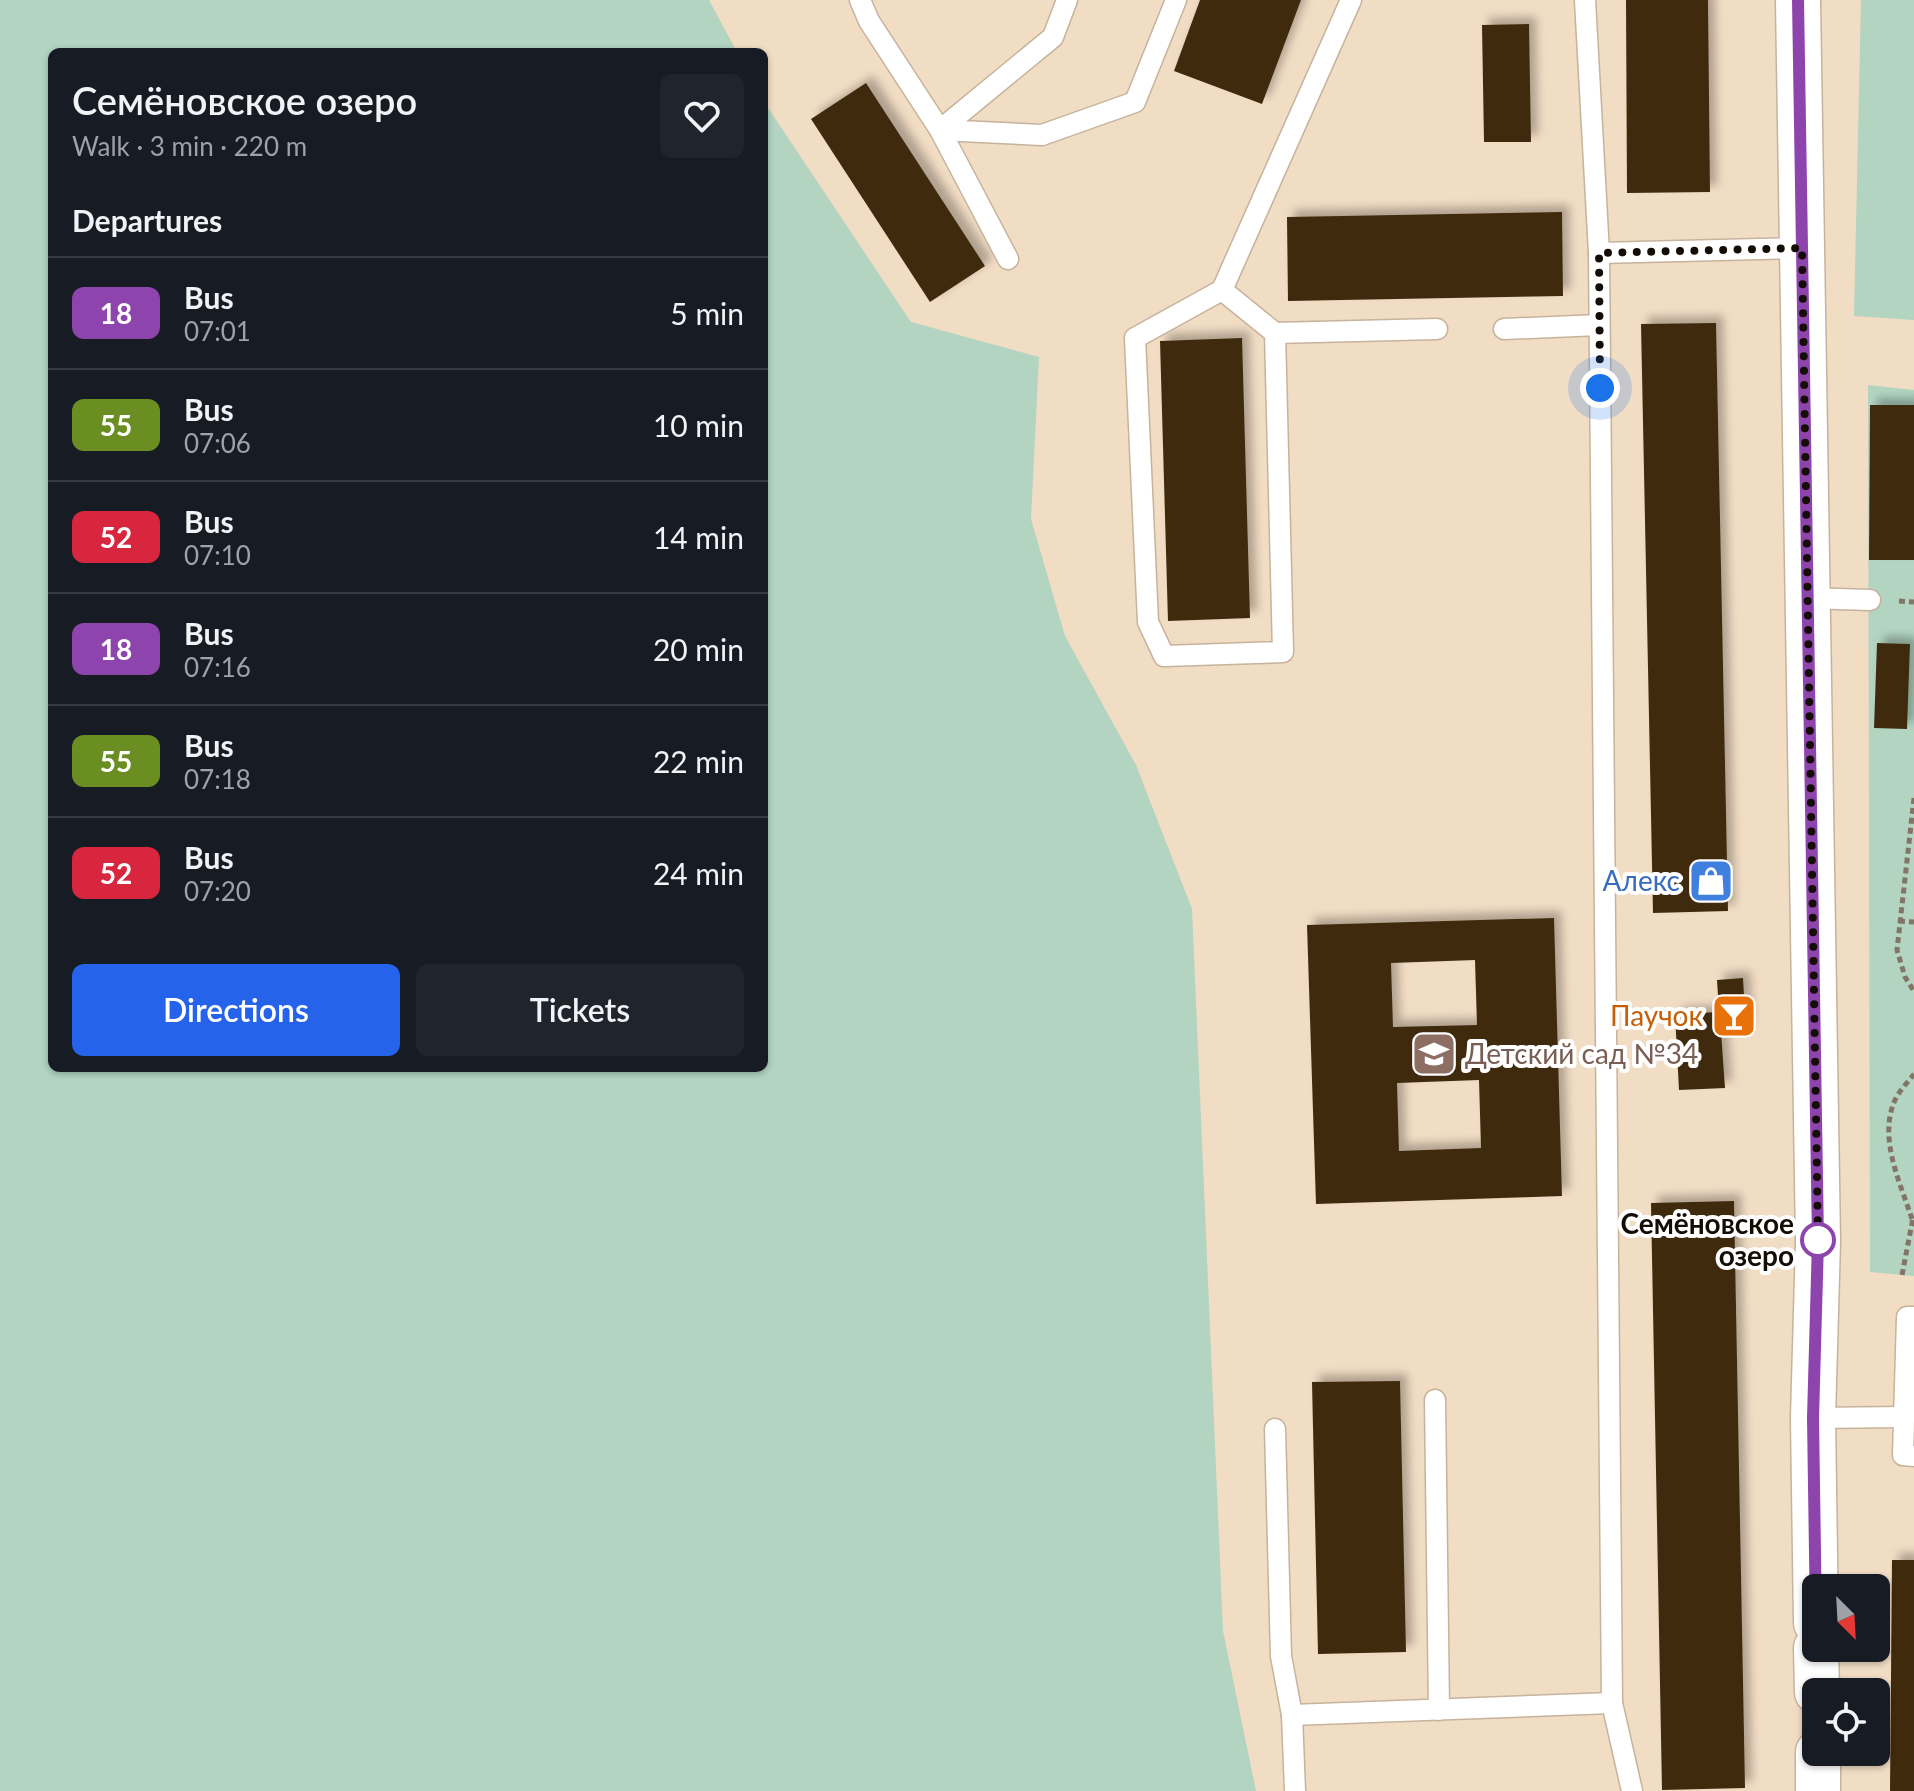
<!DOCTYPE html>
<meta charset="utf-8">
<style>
body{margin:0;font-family:Lato,sans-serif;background:#20242c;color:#f1f3f6;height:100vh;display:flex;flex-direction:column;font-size:30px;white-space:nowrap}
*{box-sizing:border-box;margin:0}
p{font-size:26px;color:#9ea1a6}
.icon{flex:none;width:44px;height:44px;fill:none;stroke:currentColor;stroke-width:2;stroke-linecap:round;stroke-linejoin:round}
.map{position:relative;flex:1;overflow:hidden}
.sheet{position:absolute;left:48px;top:48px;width:720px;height:1024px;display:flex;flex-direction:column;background:#171b24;border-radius:12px;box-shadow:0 2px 6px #0004}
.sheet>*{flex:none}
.badge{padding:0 16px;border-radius:12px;font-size:28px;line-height:52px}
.needle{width:52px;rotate:156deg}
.tools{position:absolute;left:1802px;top:1574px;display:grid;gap:16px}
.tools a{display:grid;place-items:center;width:88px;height:88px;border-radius:12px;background:#171b24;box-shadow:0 2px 6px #0004;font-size:40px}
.you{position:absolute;width:40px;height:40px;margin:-20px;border:6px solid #fff;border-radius:50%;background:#1a73e8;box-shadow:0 0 0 12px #1a73e833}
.map>.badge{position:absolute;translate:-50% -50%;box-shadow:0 0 0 4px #fff}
h2{padding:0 24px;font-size:30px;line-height:72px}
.round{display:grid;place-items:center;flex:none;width:84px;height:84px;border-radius:12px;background:#20242c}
.summary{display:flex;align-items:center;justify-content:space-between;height:136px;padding:0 24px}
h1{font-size:38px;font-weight:600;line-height:60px}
.action{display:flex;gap:16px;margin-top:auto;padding:16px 24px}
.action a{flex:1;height:92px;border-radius:12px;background:#2563eb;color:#fff;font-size:32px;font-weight:600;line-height:92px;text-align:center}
.action a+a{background:#20242c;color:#f1f3f6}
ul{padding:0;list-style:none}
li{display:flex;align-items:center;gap:24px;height:112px;padding:0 24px;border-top:2px solid #363941}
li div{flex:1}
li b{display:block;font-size:30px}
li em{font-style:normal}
li .badge{min-width:88px;font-weight:700;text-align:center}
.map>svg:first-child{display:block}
.green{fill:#b2d4c1}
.building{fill:#402b0f;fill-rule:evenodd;filter:url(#shadow)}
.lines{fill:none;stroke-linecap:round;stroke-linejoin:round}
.lane-casing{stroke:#c7b39b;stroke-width:23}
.secondary-casing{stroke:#c7b39b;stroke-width:47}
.path{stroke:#837565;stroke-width:5;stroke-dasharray:6 4;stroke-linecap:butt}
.lane{stroke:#fff;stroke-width:20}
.secondary{stroke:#fff;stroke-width:44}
.line-casing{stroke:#fff;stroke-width:18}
.line{stroke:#8e44ad;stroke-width:12}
.walk{stroke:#140d05;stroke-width:8;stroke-dasharray:0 14.4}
.stop-dot{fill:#fff;stroke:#8e44ad;stroke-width:4}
.labels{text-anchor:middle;stroke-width:8;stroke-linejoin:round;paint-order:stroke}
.shop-label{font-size:28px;fill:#366cbe;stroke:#fff;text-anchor:end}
.food-label{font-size:28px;fill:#c56008;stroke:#fff;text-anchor:end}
.education-label{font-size:28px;fill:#785e54;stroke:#fff;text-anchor:start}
.stop-label{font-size:28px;font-weight:bold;fill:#140d05;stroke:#fff;text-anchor:end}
</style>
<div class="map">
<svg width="1914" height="1791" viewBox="0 0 1914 1791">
<defs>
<filter id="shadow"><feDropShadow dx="7" dy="-7" stdDeviation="4" flood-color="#0004"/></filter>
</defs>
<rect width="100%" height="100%" fill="#f1dcc4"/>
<g class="green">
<polygon points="0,0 709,0 737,52 52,52 52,1068 764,1068 764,102 911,322 1039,357 1031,519 1065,636 1136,765 1192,909 1223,1631 1256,1791 0,1791"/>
<polygon points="1861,0 1914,0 1914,320 1854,316"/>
<polygon points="1868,385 1914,390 1914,1276 1870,1272"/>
</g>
<g class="building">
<polygon points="1200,0 1301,0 1262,104 1174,71"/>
<polygon points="1626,0 1708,0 1710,192 1627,193"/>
<polygon points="1529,24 1531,142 1484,142 1482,25"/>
<polygon points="866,83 985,266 930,302 811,119"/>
<polygon points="1562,212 1563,296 1288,301 1287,217"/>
<polygon points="1716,323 1728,911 1653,913 1641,324"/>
<polygon points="1242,338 1250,618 1168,621 1160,341"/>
<polygon points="1870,405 1914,405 1914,560 1869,560"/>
<polygon points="1877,643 1910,644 1907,729 1874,728"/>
<path d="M1554,918L1562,1196L1316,1204L1307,925ZM1475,960L1477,1025L1393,1027L1391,963ZM1479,1080L1481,1148L1399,1151L1397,1083Z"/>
<polygon points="1743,978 1746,1030 1721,1031 1725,1088 1679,1090 1675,1014 1719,1012 1717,980"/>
<polygon points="1734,1201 1745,1788 1662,1790 1651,1203"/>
<polygon points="1400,1381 1406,1652 1318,1654 1312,1382"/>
<polygon points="1892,1560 1914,1560 1914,1791 1890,1791"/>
</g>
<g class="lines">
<g class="lane-casing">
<g id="lane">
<polyline points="860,0 869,21 940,130 1008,259"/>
<polyline points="1067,0 1053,37 940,130 1042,135 1135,102 1176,0"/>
<polyline points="1585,0 1599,253 1802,248"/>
<polyline points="1599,253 1612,1703 1632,1791"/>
<polyline points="1222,290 1275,333 1283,652 1164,656 1148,622 1135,338 1222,290 1351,0"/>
<polyline points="1504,329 1599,325"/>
<polyline points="1275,333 1437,329"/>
<polyline points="1807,598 1870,600"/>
<polyline points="1914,1317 1907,1317 1903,1455 1914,1456"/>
<polyline points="1435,1400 1439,1710"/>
<polyline points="1813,1418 1904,1417"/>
<polyline points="1275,1429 1281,1656 1292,1715 1295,1791"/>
<polyline points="1292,1715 1612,1703"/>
</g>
</g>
<g class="secondary-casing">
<g id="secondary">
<polyline points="1798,0 1818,1241 1813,1418 1816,1623"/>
<polyline points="1816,1648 1817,1692"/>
<polyline points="1818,1752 1818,1791"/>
</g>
</g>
<g class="path">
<polyline points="1899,601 1914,602"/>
<polyline points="1914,798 1897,950 1905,977 1914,991"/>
<polyline points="1899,921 1914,922"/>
<path d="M1912,1219C1900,1182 1878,1138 1895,1100C1899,1091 1908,1082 1914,1074"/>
<polyline points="1902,1275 1913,1218"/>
</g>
<use href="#lane" class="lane"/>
<use href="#secondary" class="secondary"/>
</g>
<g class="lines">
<g class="line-casing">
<polyline id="line" points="1798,0 1818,1241 1813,1418 1816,1621"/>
</g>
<use href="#line" class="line"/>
<polyline class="walk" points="1600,388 1599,253 1802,248 1818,1240"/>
</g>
<defs>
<g id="shop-square" transform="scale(2.3)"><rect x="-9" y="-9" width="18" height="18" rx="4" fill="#3f7fe0" stroke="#fff"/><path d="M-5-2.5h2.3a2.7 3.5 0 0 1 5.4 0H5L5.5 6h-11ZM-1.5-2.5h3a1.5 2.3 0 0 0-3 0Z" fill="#fff"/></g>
<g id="bar-square" transform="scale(2.3)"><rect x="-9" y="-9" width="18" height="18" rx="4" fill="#e8710a" stroke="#fff"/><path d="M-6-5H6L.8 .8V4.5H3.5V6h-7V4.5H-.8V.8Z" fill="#fff"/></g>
<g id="school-square" transform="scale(2.3)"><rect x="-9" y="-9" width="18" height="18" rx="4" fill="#8d6e63" stroke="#fff"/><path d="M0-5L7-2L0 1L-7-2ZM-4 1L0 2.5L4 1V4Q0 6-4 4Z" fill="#fff"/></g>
</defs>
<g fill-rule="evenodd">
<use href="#shop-square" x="1711" y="881"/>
<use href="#bar-square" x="1734" y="1016"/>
<use href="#school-square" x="1434" y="1054"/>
</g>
<circle class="stop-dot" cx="1818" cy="1240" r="16"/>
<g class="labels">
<g class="shop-label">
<text x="1680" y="891">Алекс</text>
</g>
<g class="food-label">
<text x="1703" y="1026">Паучок</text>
</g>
<g class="education-label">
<text x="1465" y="1064">Детский сад №34</text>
</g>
<g class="stop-label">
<text x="1794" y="1234">Семёновское<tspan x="1794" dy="32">озеро</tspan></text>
</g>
</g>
</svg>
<div class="tools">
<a><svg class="needle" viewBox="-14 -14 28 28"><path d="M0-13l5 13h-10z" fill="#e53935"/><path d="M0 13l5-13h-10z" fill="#9ea1a6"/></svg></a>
<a><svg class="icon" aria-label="locate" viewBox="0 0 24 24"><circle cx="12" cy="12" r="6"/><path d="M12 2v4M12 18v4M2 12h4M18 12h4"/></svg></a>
</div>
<div class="you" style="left:1600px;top:388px"></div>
<section class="sheet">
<div class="summary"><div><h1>Семёновское озеро</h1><p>Walk · 3 min · 220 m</p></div><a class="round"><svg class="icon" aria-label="heart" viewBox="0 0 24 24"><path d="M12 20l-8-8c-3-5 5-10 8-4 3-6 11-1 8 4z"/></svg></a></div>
<h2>Departures</h2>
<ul>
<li><span class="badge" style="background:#8e44ad;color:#fff">18</span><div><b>Bus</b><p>07:01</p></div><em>5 min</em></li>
<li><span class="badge" style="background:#6b8e23;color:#fff">55</span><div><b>Bus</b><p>07:06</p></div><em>10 min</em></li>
<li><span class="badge" style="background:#d7263d;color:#fff">52</span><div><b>Bus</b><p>07:10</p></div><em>14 min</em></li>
<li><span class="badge" style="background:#8e44ad;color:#fff">18</span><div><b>Bus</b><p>07:16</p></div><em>20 min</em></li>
<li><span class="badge" style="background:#6b8e23;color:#fff">55</span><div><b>Bus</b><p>07:18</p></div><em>22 min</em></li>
<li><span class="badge" style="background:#d7263d;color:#fff">52</span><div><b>Bus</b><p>07:20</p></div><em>24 min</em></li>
</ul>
<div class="action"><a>Directions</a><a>Tickets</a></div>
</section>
</div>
